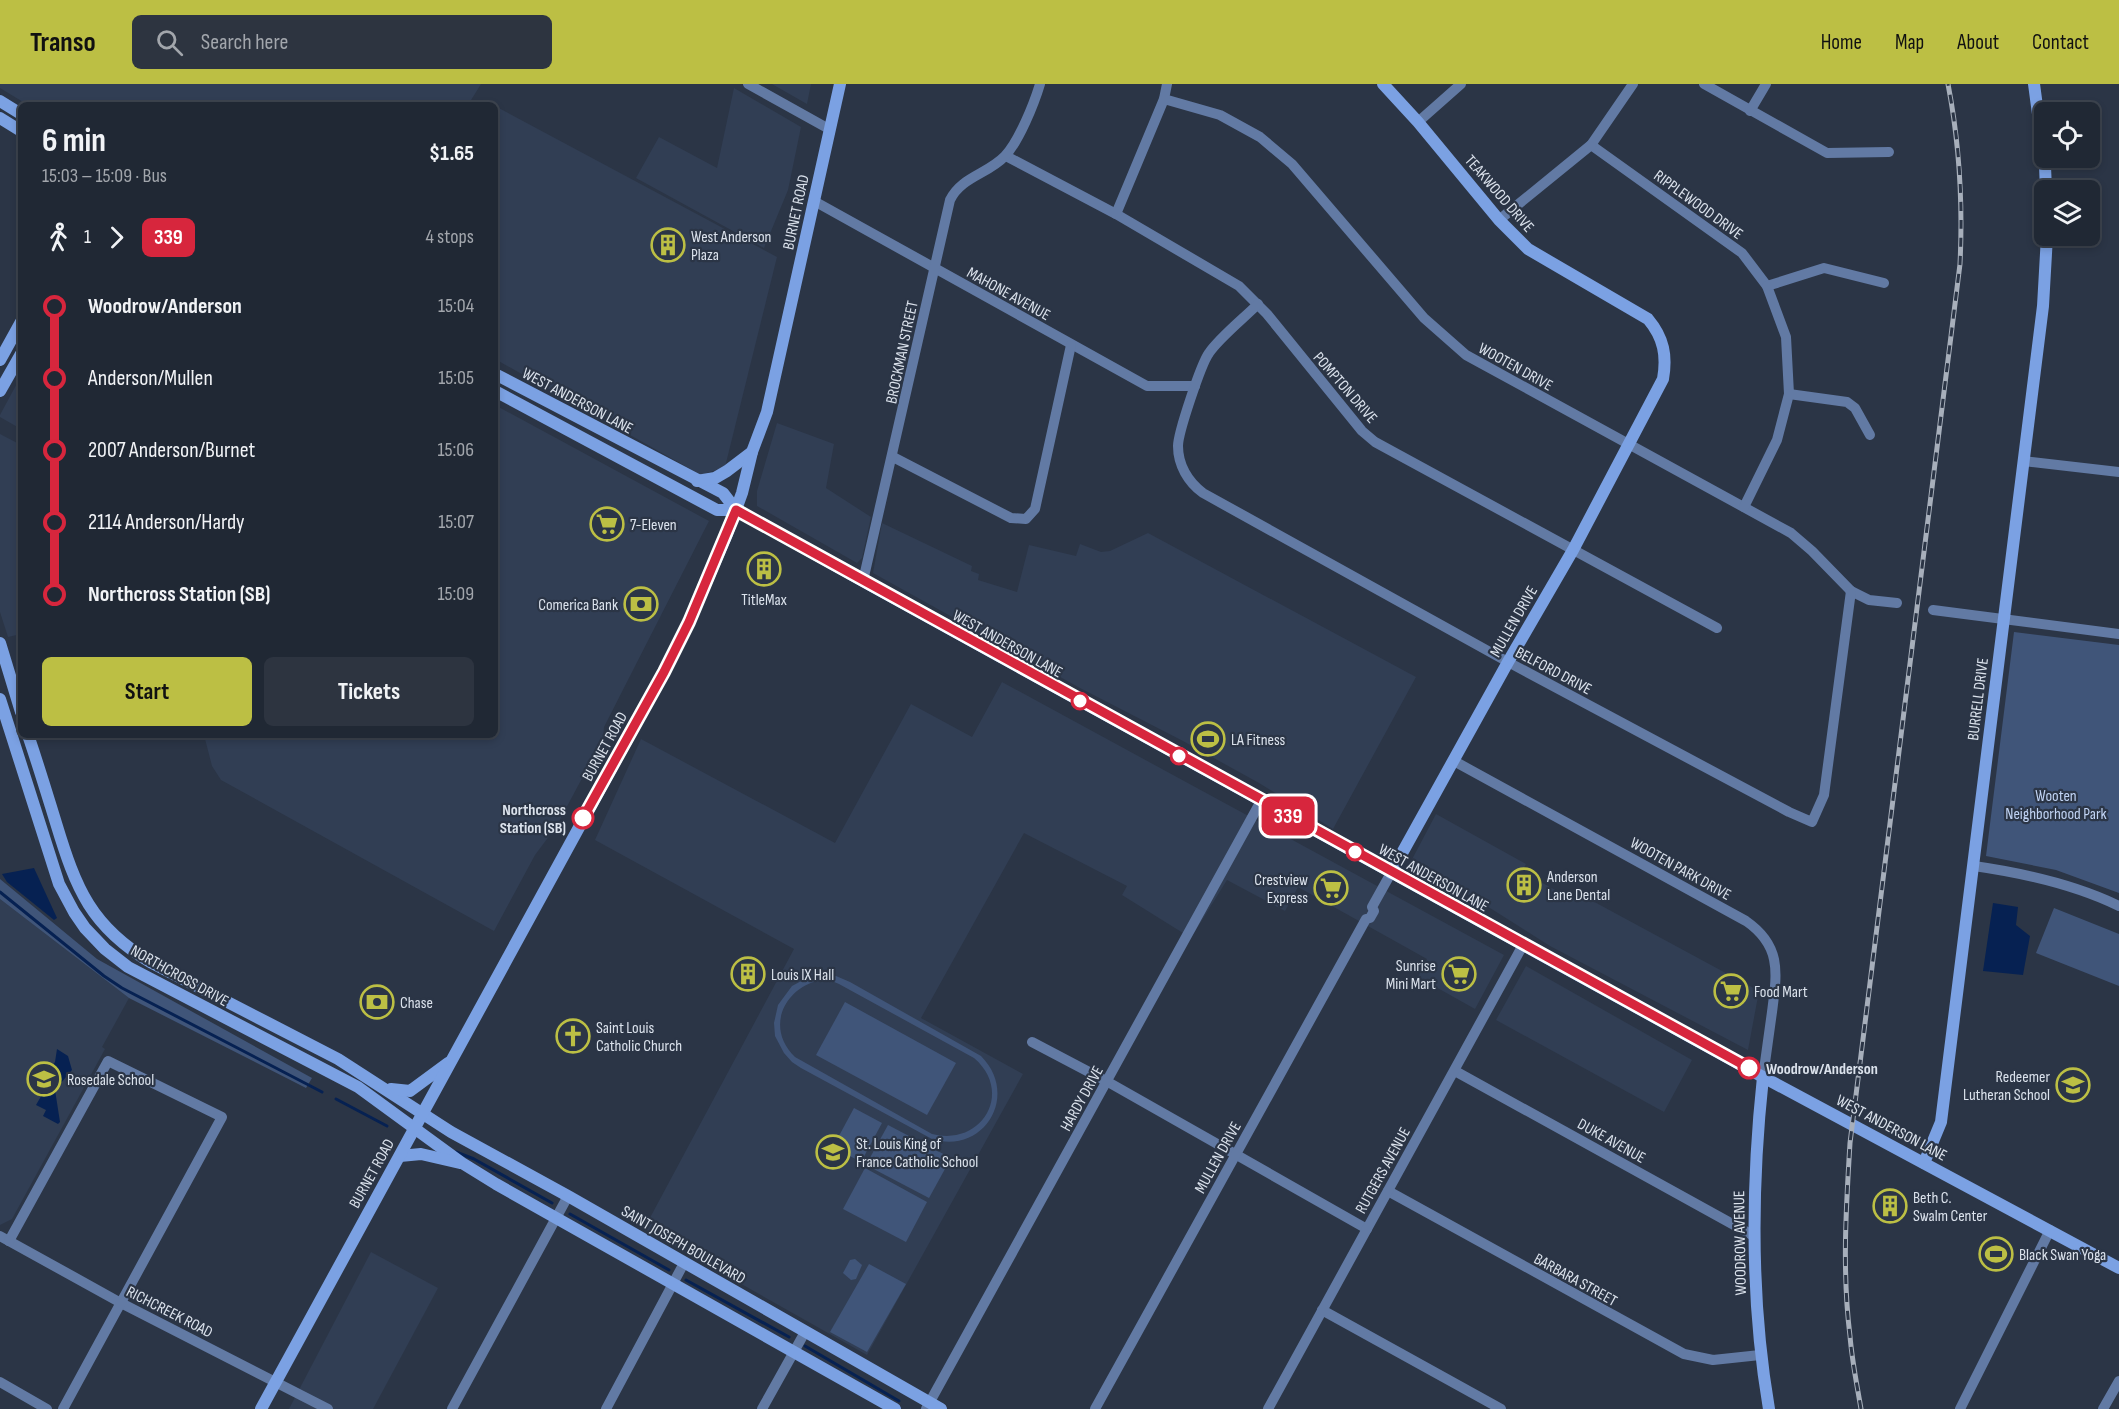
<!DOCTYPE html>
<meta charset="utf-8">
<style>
body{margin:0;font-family:"Sofia Sans Condensed",sans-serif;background:#2d3440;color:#f1f3f6;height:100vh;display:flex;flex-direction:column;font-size:22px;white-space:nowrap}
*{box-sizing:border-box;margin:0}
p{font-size:20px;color:#a2a6ac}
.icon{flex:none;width:33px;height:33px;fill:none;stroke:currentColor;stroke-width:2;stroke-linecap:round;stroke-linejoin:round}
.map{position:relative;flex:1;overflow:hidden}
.details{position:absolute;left:18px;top:18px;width:480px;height:636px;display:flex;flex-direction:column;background:#202834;border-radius:9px;box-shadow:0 3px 9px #0003,0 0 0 2px #3d444f}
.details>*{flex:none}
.badge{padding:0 12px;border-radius:9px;font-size:21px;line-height:39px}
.fabs{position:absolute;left:2034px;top:18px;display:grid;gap:12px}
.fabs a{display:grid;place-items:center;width:66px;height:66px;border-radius:9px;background:#202834;box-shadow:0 3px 9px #0003,0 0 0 2px #3d444f;font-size:30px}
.map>.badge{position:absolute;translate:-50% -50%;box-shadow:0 0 0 3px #fff}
.legs{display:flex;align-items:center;gap:9px;height:66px;padding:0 24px;font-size:20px}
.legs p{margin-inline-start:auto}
.overview{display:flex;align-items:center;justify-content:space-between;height:102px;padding:0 24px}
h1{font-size:33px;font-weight:700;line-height:45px}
.primary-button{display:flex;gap:12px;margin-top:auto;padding:12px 24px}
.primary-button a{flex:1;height:69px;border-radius:9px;background:#bcbf44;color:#111;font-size:24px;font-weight:700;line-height:69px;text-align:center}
.primary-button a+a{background:#2d3440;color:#f1f3f6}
ul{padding:0 24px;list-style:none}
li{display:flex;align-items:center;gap:21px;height:72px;font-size:22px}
li i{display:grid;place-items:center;width:9px;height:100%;margin:0 8px;background:currentColor}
li i::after{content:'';width:15px;height:15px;margin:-8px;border:4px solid;border-radius:50%;background:#202834}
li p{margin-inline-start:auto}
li:first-child i{background:linear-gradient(#0000 50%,currentColor 0)}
li:last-child i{background:linear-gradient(currentColor 50%,#0000 0)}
header{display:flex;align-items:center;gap:36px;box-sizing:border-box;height:84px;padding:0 30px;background:#bcbf44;color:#111}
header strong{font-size:28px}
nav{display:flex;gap:33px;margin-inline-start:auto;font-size:21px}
.search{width:420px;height:54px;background:#2d3440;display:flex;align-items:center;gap:15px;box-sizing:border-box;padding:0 21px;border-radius:9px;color:#a2a6ac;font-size:22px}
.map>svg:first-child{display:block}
.built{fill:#313e54}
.green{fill:#405579;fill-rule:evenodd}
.water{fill:#062152}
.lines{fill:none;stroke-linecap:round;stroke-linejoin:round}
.stream{stroke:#062152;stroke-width:3}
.street{stroke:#627aa4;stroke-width:10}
.secondary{stroke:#7ba1e3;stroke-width:12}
.rail-casing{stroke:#a7afbb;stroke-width:5}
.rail{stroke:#2b3546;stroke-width:3;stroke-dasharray:9;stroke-linecap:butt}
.line-1-casing{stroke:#fff;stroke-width:14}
.line-1{stroke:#d7263d;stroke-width:9}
.stop-1-dot{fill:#fff;stroke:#d7263d;stroke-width:3}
.labels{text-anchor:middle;stroke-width:4.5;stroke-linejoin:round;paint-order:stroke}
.street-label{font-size:16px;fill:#dbe2ec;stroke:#2b3546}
.poi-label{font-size:16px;fill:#dbe2ec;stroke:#2b3546;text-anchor:start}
.park-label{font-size:16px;fill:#c0d3f4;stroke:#2b3546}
.stop-label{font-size:16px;font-weight:bold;fill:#dbe2ec;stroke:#2b3546;text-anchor:end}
</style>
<header>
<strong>Transo</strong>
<div class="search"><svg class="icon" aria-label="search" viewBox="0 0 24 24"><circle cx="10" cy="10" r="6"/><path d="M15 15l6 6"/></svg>Search here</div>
<nav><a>Home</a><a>Map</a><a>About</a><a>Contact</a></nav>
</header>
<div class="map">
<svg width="2119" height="1325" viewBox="0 0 2119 1325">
<rect width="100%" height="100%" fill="#2b3546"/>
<g class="built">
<polygon points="0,0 481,0 468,21 28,21 0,4"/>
<polygon points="772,0 811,0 807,20"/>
<polygon points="734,4 801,43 788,106 764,164 636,94 659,53 717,84"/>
<polygon points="495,22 777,173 725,383 701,391 495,275"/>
<polygon points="21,292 21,345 0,333 0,331"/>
<polygon points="495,321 709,437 604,643 603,655 556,743 535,771 494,847 221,696 212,682 204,651 495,651"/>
<polygon points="777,339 834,360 826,404 871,433 862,474 857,479 757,422 757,407"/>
<polygon points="0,350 21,361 21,550 8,553 0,528"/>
<polygon points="882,439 972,482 971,487 979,490 978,496 1017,508 1029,461 1076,472 1080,460 1101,468 1110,467 1148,449 1416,593 1333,745 1259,699 1183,657 1080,604 873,489"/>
<polygon points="1002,598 1504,871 1475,925 1418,893 1427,875 1298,803 1285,827 1227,796 1191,854 1122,811 1127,802 1024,749 921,934 1023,990 867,1271 644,1145 794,865 595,756 641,655 835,759 911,620 972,653"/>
<polygon points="1436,730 1526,780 1522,788 1572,815 1576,808 1759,907 1748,966 1550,862 1471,812 1408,783"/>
<polygon points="0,815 129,914 102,963 105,965 12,1135 0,1141"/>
<polygon points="1526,882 1692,976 1664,1028 1496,936"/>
<polygon points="371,1168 438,1204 373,1325 289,1325"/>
</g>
<g class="green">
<polygon points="2014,548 2119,561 2119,809 2056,786 1986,772"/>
<polygon points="0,795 97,875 312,994 306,1004 129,914 0,815"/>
<polygon points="2054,824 2119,850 2119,902 2036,869"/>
<path d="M822,891L836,892L850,898L981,972C1020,1011 984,1071 932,1055L801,984L792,978L784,969L775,952L774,939L778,921L792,902L807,894ZM816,897H832L839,900L974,974C1014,1008 982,1063 932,1050L795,973C767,946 781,908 816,897Z"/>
<polygon points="845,918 956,979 927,1031 816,971"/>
<polygon points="854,1024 882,1039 861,1078 833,1063"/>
<polygon points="888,1041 951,1074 929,1114 866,1081"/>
<polygon points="865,1084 927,1118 906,1158 843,1125"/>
<polygon points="855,1175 862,1181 856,1195 851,1196 843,1189 850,1176"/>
<polygon points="869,1180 906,1200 867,1268 830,1248"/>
</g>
<g class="water">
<polygon points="34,784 57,834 54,836 7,798 2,790"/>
<polygon points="1993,819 2018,823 2016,841 2030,852 2023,891 1983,887"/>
<polygon points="57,965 68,972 72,986 55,1006 60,1038 58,1040 43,1032 46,1026 36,1021 48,1000 49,987 55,978"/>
</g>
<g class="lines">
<g class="stream">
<polyline points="0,808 104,892 122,904 322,1008"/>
<polyline points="336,1015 387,1042"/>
<polyline points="456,1068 474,1075 552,1119"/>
<polyline points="570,1130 669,1186"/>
<polyline points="686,1196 789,1253"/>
<polyline points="805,1262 899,1317"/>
</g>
<g class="street">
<polyline points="748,0 829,45"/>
<polyline points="1704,0 1827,69 1889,68"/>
<polyline points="1164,15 1220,31 1260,53 1292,80 1424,234 1466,271 1791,449 1812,467 1851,507 1869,516 1897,519"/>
<polyline points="1750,27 1766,0"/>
<polyline points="1418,38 1461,0"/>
<polyline points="1591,61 1742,169 1767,202 1786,253 1789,310 1777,356 1744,423"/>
<polyline points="1006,72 1116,130 1239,202 1267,230 1362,347 1375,358 1717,544"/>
<polyline points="814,117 1147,302 1195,302"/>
<polyline points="1116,130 1164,15 1167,0"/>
<polyline points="1499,136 1591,61 1633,0"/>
<polyline points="1767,202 1824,184 1884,199"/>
<path d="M1258,220C1244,234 1219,254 1209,269C1201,280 1178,349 1178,362C1178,381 1188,398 1203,409L1508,578L1789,728L1812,738L1824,711L1851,507"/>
<polyline points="1789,310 1847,318 1855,324 1870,351"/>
<polyline points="893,373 1011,434 1026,435 1035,425 1071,261"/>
<polyline points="2023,377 2119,388"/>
<path d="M863,497L950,116C961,93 988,90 1005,72C1019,57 1034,20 1040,0"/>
<polyline points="1933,526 2119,550"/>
<path d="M1454,677L1746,837C1782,862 1777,889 1772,928C1769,950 1766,971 1763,993"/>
<path d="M1974,782C2023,789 2074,800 2119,822"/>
<polyline points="1032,958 1108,998 1367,1145"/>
<polyline points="1455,987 1754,1152"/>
<polyline points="1388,1107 1684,1270 1713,1276 1760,1271"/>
<polyline points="0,1152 121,1219 328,1325"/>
<polyline points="9,1157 108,977 222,1033 63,1325"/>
<polyline points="1322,1226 1501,1325"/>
<polyline points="0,1298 47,1325"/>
<polyline points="452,1325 568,1112"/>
<polyline points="606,1325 684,1179"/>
<polyline points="762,1325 805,1248"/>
<polyline points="926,1325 1261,717"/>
<polyline points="1095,1325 1366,835 1370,834 1374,827 1372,823 1391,789"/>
<polyline points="1268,1325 1523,861"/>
<polyline points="1960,1325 2050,1146"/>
<polyline points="2103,1325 2119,1297"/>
</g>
<g class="secondary">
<path d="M1383,0L1418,38L1499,136L1528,165L1648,235C1664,254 1667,272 1663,295L1573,466L1508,578L1391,789"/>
<polyline points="2034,0 2045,82 2046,106"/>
<polyline points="0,17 21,30"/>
<polyline points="0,34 21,47"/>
<polyline points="0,276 21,238"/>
<polyline points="495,290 723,409 736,426 863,497 1763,993 2119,1184"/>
<polyline points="0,307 21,270"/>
<polyline points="495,307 717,426 736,426"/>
<polyline points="697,397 715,394 727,387 752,368"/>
<polyline points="0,559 21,628"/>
<polyline points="0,615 59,800 74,828 85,844 105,865 128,883 358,1003 462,1079 496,1100 895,1325"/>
<path d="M28,651C38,680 47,710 56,739C76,805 91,843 152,879L338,975L451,1048L568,1112L941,1325"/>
<path d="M1763,993C1751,1105 1750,1214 1769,1325"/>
<polyline points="391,1005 410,1007 448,979"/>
<polyline points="400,1072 421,1070 460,1079"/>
<polyline points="1924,1079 1941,1038 2043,222 2047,152"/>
<polyline points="261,1325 664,588 689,538 727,450 742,409 752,368 767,328 840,0"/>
</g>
<g class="rail-casing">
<path id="rail" d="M1861,1325C1857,1301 1852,1277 1850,1252C1842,1188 1846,1124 1850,1059L1960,180C1963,117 1960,62 1948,0"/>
</g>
<use href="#rail" class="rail"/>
</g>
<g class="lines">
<g class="line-1-casing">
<polyline id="line-1" points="583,734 664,588 689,538 736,426 1749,984"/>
</g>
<use href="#line-1" class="line-1"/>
</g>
<defs>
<g id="building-ring" transform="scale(1.725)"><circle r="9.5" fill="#2b3546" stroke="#bcbf44" stroke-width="1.5"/><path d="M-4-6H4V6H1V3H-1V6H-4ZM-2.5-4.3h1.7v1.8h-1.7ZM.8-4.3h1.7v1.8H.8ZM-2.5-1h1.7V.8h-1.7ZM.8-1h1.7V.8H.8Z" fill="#bcbf44"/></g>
<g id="supermarket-ring" transform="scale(1.725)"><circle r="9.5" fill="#2b3546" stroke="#bcbf44" stroke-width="1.5"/><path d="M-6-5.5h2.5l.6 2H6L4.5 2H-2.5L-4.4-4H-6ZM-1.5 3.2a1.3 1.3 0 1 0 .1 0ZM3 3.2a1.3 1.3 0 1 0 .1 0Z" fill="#bcbf44"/></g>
<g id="bank-ring" transform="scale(1.725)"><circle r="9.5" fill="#2b3546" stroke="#bcbf44" stroke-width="1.5"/><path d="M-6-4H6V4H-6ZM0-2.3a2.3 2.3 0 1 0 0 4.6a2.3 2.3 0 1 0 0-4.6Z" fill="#bcbf44"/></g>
<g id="stadium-ring" transform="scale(1.725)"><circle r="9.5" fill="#2b3546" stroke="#bcbf44" stroke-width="1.5"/><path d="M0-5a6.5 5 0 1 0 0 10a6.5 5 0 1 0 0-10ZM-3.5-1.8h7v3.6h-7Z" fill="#bcbf44"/></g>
<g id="church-ring" transform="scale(1.725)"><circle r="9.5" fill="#2b3546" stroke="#bcbf44" stroke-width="1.5"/><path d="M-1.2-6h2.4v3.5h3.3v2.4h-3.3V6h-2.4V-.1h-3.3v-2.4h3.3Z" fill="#bcbf44"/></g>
<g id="school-ring" transform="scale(1.725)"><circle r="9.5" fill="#2b3546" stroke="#bcbf44" stroke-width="1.5"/><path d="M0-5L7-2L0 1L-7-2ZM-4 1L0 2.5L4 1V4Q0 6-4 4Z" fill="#bcbf44"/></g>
</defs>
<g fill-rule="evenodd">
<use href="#building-ring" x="668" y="161"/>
<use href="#supermarket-ring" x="607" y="440"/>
<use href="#building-ring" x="764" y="485"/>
<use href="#bank-ring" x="641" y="520"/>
<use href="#stadium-ring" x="1208" y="655"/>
<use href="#building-ring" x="1524" y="801"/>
<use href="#supermarket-ring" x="1331" y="804"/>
<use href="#building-ring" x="748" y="890"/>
<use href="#supermarket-ring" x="1459" y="890"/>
<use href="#supermarket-ring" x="1731" y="907"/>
<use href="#bank-ring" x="377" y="918"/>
<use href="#church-ring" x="573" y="952"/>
<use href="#school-ring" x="44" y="995"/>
<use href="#school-ring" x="2073" y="1001"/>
<use href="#school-ring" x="833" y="1068"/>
<use href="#building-ring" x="1890" y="1122"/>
<use href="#stadium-ring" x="1996" y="1170"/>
</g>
<g class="stop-1-dot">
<circle cx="1080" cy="617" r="8"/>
<circle cx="1179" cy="672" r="8"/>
<circle cx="583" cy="734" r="10"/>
<circle cx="1355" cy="768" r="8"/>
<circle cx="1749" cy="984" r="10"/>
</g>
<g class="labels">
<g class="street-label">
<text transform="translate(1500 109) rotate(49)" y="6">TEAKWOOD DRIVE</text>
<text transform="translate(1699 120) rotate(36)" y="6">RIPPLEWOOD DRIVE</text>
<text transform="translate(795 128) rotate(-78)" y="6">BURNET ROAD</text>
<text transform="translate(1009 209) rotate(29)" y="6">MAHONE AVENUE</text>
<text transform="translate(901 268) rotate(-78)" y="6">BROCKMAN STREET</text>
<text transform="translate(1516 282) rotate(29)" y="6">WOOTEN DRIVE</text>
<text transform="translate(1346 303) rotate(49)" y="6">POMPTON DRIVE</text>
<text transform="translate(578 316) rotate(28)" y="6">WEST ANDERSON LANE</text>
<text transform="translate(1513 537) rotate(-60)" y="6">MULLEN DRIVE</text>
<text transform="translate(1008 559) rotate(29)" y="6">WEST ANDERSON LANE</text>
<text transform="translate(1554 586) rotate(28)" y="6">BELFORD DRIVE</text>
<text transform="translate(1977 615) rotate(-83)" y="6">BURRELL DRIVE</text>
<text transform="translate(604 662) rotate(-61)" y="6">BURNET ROAD</text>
<text transform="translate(1681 784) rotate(29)" y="6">WOOTEN PARK DRIVE</text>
<text transform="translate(1434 793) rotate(29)" y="6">WEST ANDERSON LANE</text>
<text transform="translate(180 891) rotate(29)" y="6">NORTHCROSS DRIVE</text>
<text transform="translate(1081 1014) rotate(-61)" y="6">HARDY DRIVE</text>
<text transform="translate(1892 1043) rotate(28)" y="6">WEST ANDERSON LANE</text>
<text transform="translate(1612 1056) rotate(29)" y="6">DUKE AVENUE</text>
<text transform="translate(1217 1073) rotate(-61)" y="6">MULLEN DRIVE</text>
<text transform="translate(1382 1086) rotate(-61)" y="6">RUTGERS AVENUE</text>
<text transform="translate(371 1089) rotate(-61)" y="6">BURNET ROAD</text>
<text transform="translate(1739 1159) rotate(-91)" y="6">WOODROW AVENUE</text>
<text transform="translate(684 1160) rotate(30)" y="6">SAINT JOSEPH BOULEVARD</text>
<text transform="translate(1576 1195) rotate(29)" y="6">BARBARA STREET</text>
<text transform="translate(170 1227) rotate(27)" y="6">RICHCREEK ROAD</text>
</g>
<g class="poi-label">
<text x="691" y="158">West Anderson<tspan x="691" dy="18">Plaza</tspan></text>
<text x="630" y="446">7-Eleven</text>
<text x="764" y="521" text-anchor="middle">TitleMax</text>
<text x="618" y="526" text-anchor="end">Comerica Bank</text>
<text x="1231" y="661">LA Fitness</text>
<text x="1547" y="798">Anderson<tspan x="1547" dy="18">Lane Dental</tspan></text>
<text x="1308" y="801" text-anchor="end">Crestview<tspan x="1308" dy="18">Express</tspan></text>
<text x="1436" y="887" text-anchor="end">Sunrise<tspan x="1436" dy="18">Mini Mart</tspan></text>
<text x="771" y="896">Louis IX Hall</text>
<text x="1754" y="913">Food Mart</text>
<text x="400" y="924">Chase</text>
<text x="596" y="949">Saint Louis<tspan x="596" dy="18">Catholic Church</tspan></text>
<text x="2050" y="998" text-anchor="end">Redeemer<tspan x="2050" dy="18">Lutheran School</tspan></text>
<text x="67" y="1001">Rosedale School</text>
<text x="856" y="1065">St. Louis King of<tspan x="856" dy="18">France Catholic School</tspan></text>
<text x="1913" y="1119">Beth C.<tspan x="1913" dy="18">Swalm Center</tspan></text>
<text x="2019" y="1176">Black Swan Yoga</text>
</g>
<g class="park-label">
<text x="2056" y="717">Wooten<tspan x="2056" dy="18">Neighborhood Park</tspan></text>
</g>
<g class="stop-label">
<text x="566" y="731">Northcross<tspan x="566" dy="18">Station (SB)</tspan></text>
<text x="1766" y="990" text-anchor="start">Woodrow/Anderson</text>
</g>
</g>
</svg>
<div class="fabs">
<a><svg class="icon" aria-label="locate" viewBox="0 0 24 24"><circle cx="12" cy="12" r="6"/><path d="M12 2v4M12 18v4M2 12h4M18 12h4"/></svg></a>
<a><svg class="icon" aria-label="layers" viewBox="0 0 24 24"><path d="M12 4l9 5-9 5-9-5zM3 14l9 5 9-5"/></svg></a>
</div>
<b class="badge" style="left:1288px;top:732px;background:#d7263d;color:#fff">339</b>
<section class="details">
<div class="overview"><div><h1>6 min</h1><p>15:03 – 15:09 · Bus</p></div><b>$1.65</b></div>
<div class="legs"><svg class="icon" aria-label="walk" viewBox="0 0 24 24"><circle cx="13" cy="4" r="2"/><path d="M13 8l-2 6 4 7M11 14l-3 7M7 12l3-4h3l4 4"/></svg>1<svg class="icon" aria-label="forward" viewBox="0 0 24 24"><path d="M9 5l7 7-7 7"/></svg><b class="badge" style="background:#d7263d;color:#fff">339</b><p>4 stops</p></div>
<ul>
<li><i style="color:#d7263d"></i><b>Woodrow/Anderson</b><p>15:04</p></li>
<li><i style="color:#d7263d"></i><span>Anderson/Mullen</span><p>15:05</p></li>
<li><i style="color:#d7263d"></i><span>2007 Anderson/Burnet</span><p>15:06</p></li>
<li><i style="color:#d7263d"></i><span>2114 Anderson/Hardy</span><p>15:07</p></li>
<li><i style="color:#d7263d"></i><b>Northcross Station (SB)</b><p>15:09</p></li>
</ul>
<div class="primary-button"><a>Start</a><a>Tickets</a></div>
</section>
</div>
